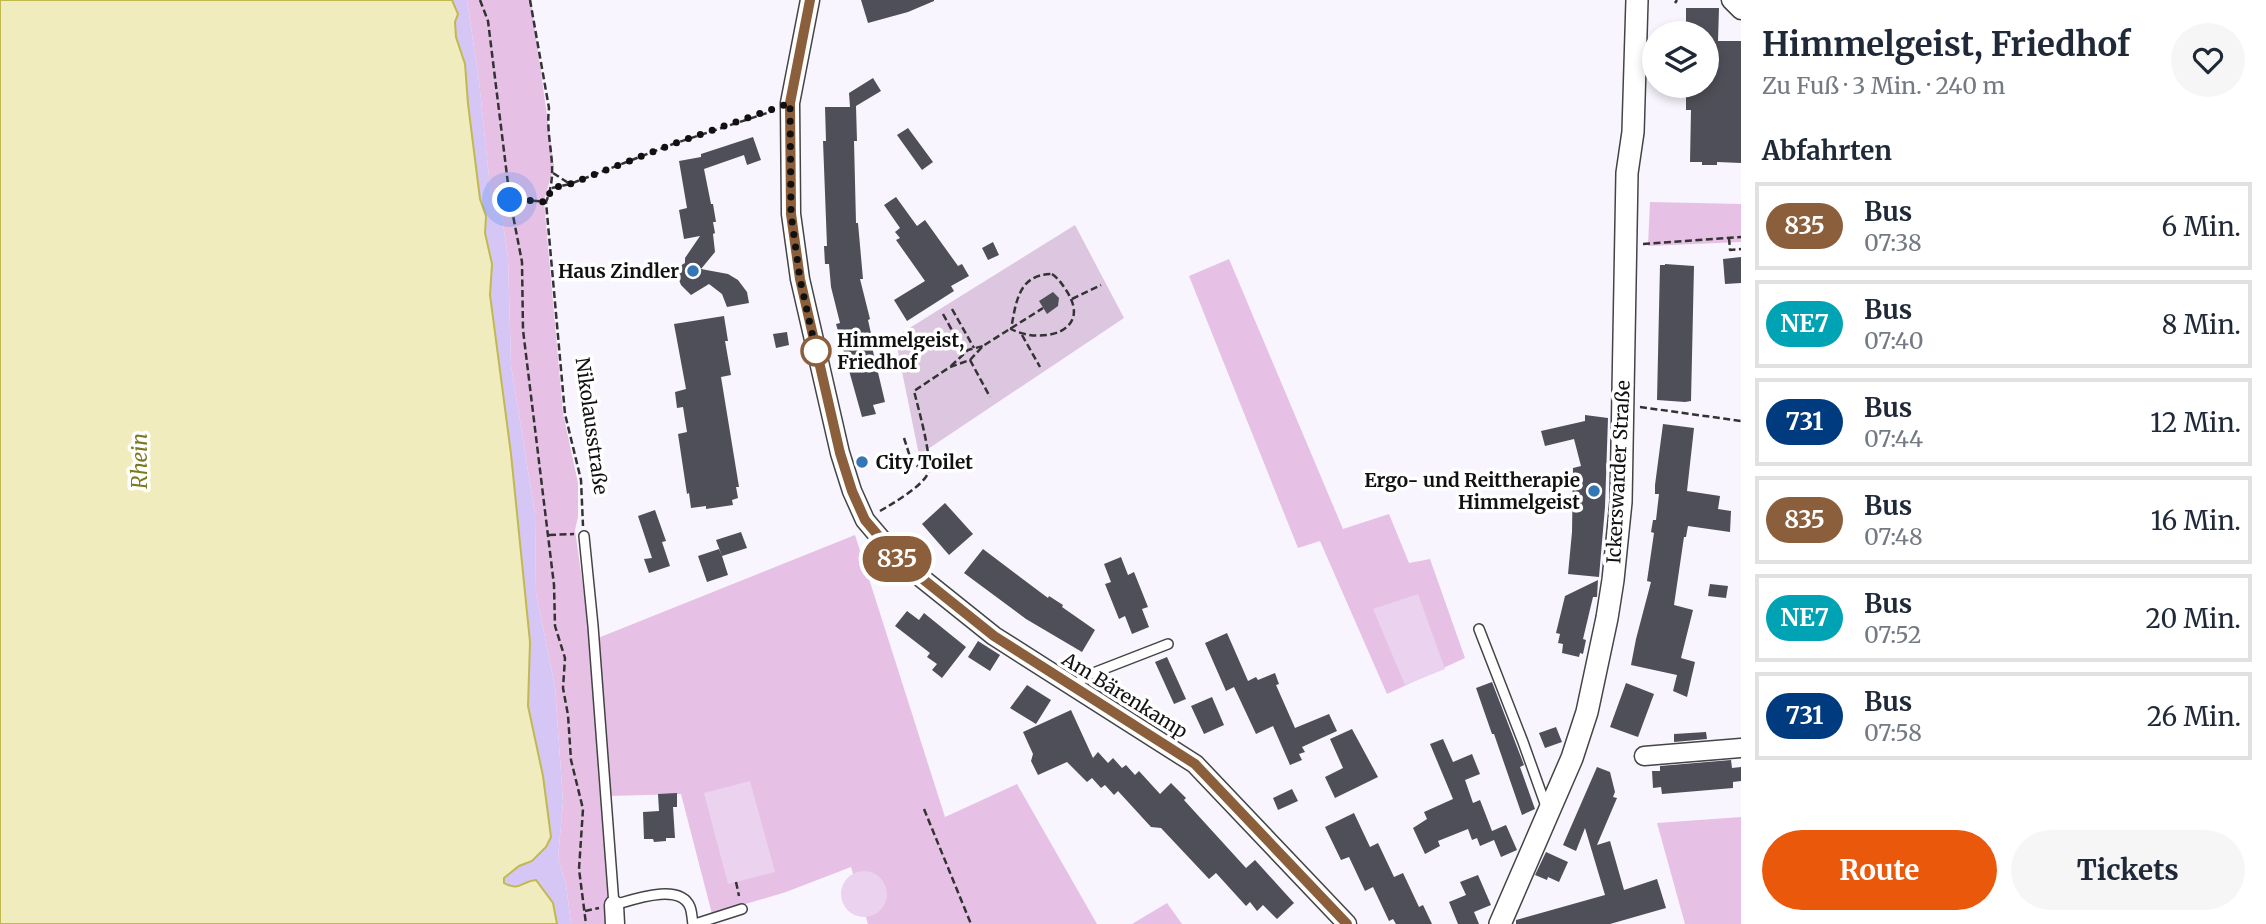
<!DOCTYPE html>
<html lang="de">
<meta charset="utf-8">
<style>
body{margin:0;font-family:Merriweather,serif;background:#f6f6f7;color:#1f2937;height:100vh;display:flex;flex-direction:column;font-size:26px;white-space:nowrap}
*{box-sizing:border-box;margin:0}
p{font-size:23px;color:#747a83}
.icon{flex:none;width:38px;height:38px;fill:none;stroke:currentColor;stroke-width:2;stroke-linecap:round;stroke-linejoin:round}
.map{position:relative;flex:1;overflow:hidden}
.side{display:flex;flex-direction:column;background:#fff;width:525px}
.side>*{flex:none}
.badge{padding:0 14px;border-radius:23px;font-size:24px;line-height:46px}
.fabs{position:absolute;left:1642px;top:21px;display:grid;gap:14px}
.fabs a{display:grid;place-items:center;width:77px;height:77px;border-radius:50%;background:#fff;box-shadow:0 4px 10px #0003;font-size:35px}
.you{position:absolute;width:35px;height:35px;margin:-18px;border:5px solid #fff;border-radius:50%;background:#1a73e8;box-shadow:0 0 0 10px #1a73e833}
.map>.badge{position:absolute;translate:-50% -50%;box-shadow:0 0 0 4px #fff}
h2{padding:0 21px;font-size:26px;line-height:63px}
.round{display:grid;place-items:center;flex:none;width:74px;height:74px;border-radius:37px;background:#f6f6f7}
.summary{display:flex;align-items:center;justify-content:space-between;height:119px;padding:0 21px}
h1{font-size:33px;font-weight:700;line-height:52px}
.button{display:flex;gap:14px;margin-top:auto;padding:14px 21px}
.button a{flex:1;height:80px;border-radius:42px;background:#ea580c;color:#fff;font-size:28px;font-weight:700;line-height:80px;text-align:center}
.button a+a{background:#f6f6f7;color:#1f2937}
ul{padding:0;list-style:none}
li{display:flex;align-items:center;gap:21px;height:88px;margin:0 14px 10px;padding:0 7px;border:4px solid #e0e1e3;border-radius:0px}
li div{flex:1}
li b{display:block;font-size:26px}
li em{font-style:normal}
li .badge{min-width:77px;font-weight:700;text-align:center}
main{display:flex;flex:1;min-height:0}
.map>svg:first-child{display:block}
.green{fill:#e6c1e5}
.sand{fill:#d5c6f5}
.cemetery{fill:#dcc6e0}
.pitch{fill:#ebd2ee}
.water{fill:#f1ecbe;stroke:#c0b94d;stroke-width:2}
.building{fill:#4e4f58}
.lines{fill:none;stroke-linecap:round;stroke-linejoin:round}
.service-casing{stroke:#444;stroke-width:12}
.minor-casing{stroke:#444;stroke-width:21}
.tertiary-casing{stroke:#444;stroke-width:24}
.path{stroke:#333;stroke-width:2.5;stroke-dasharray:7 3.5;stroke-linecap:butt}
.service{stroke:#fff;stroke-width:9}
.minor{stroke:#fff;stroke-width:18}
.tertiary{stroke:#fff;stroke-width:21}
.line-casing{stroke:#fff;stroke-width:16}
.line{stroke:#8b5e3c;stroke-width:10}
.walk{stroke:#111;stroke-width:7;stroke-dasharray:0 12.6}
.poi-dot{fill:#3576b4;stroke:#fff;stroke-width:2.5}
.stop-dot{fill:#fff;stroke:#8b5e3c;stroke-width:3.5}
.labels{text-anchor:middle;stroke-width:7;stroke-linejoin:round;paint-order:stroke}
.poi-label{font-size:19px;font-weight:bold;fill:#111;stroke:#fff;text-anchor:end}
.stop-label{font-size:19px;font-weight:bold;fill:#111;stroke:#fff;text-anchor:start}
.street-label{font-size:19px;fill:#111;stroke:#fff}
.water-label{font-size:21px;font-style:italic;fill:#7c7a21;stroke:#fff}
</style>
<main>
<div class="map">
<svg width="1741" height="924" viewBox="0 0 1741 924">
<rect width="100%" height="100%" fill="#f8f5fe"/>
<g class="green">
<polygon points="467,0 531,0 554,166 544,201 563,413 578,483 578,517 575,530 590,636 613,924 571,924 566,884 558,859 563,801 555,687 536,593 535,514 511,365 508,257 501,210 491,197 479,81"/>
<polygon points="1650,202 1741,204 1741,242 1648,246"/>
<polygon points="1229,259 1343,529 1389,514 1409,563 1430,559 1465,658 1387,694 1320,541 1298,548 1189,276"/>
<polygon points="855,535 945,817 1017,784 1097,924 868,924 851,867 786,892 712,914 681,794 609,796 598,638"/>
<polygon points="1741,817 1741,924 1685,924 1657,823"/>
<polygon points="1167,903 1182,924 1132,924"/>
</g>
<path class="sand" d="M452,0H467L479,81L491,196L501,210L508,257L511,365L535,514L536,593L555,687L563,801L558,859L566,884L571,924H557L553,903L532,880C522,886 515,889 504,884V878L519,866L532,861L546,847L551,836L543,776L528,706L530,642L511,454L490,295L492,264L485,233L486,216L480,199L468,104L465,64L456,37L455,22L458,13Z"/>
<polygon class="cemetery" points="1075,225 1124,318 919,455 895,337"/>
<g class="pitch">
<polygon points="1418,594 1445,669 1405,685 1373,609"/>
<polygon points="750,781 775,872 728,884 704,793"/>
<circle cx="864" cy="894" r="23"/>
</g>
<path class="water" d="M0,0H452L458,14L455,22L456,37L465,64L468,104L480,199L486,216L485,233L492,264L490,295L511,454L530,642L528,706L543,776L551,837L546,847L532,861L519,866L504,878V883C520,892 522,881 536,880L553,903L557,924H0Z"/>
<g class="building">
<polygon points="861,0 934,0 934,1 908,12 868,23"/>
<polygon points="1686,8 1719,8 1718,41 1741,41 1741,163 1717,162 1717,165 1702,165 1702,162 1690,162 1691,110 1686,110 1686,86 1706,86 1706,33 1686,33"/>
<polygon points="873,78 881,91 856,106 857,141 854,141 856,223 858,223 863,279 860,279 870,319 868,320 874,347 872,347 885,402 873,405 876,414 862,417 836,324 840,323 831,287 829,264 825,264 824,246 827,246 823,141 826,141 825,107 850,107 849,93"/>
<polygon points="908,128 933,162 922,170 897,135"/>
<polygon points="753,137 761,160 747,165 744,155 704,169 711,204 713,204 716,222 713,222 715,233 713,234 715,252 701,269 728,274 738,280 747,292 749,303 727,307 722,294 709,284 691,295 681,285 679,280 680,266 685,263 685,258 700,236 684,239 679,210 687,208 679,161 701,157 701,154"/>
<polygon points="896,197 917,226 925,220 958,266 962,264 969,276 951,286 954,291 907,321 894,300 925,281 896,240 900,238 895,232 900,228 884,205"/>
<polygon points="993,242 999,255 988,260 982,248"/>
<polygon points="1741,257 1741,283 1725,284 1723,259"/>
<polygon points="1665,264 1694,266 1691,401 1685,402 1657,400 1660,265 1665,265"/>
<polygon points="1053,292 1059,298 1058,306 1047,314 1039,301"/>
<polygon points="724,316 728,341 725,341 731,375 721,377 739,487 736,487 738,498 732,500 733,505 706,509 706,506 691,508 689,493 687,494 678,434 687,432 683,407 677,408 675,392 686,389 674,324"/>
<polygon points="787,332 789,345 776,348 773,334"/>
<polygon points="1585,415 1608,418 1605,507 1599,577 1568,574 1572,532 1573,468 1581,466 1574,439 1545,446 1541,431 1585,421"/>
<polygon points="1663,424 1694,428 1687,491 1720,496 1718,509 1731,511 1730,532 1688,526 1686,537 1684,537 1674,605 1693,610 1681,658 1695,662 1687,697 1673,691 1677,675 1631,665 1636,639 1651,582 1647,581 1654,533 1651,532 1653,520 1656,520 1659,494 1655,494 1655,485"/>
<polygon points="945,503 973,534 949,555 922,524"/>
<polygon points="655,510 666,541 662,542 670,566 649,573 644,559 652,558 638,516"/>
<polygon points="741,532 747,548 722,556 728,575 707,582 698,556 719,549 722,556 716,540"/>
<polygon points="983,549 1048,598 1049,596 1063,605 1062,607 1095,630 1082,652 1026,619 964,573"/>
<polygon points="1121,557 1128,575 1134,572 1148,607 1142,609 1149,627 1132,634 1125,616 1119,619 1105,584 1111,582 1104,564"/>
<polygon points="1598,580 1597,597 1593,597 1583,639 1586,640 1583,654 1580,653 1579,657 1562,653 1563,644 1558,643 1560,634 1556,633 1565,596"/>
<polygon points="1710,584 1728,586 1726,598 1708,596"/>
<polygon points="907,611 919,620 924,613 966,647 942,678 932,670 937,664 927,657 930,653 895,626"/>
<polygon points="1227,633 1248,681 1256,677 1258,680 1275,673 1279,684 1276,685 1295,728 1329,714 1337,731 1302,747 1305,752 1299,754 1302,760 1290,765 1273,726 1256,734 1234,687 1226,691 1205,643"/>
<polygon points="978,641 1000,655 990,671 968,657"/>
<polygon points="1167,657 1186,699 1174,704 1155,662"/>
<polygon points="1492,682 1524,765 1520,767 1535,809 1522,815 1494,734 1492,734 1476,688"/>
<polygon points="1626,683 1654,694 1638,737 1610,727"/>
<polygon points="1027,685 1051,700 1036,724 1010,708"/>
<polygon points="1212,697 1224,725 1204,734 1191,706"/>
<polygon points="1071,710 1093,758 1098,752 1108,763 1113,758 1122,768 1126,765 1135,775 1139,771 1160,794 1171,783 1186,798 1184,800 1246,868 1255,860 1294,903 1277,919 1263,905 1257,911 1250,902 1246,906 1216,873 1209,879 1161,828 1151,827 1118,791 1114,795 1105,785 1101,788 1092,778 1087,782 1067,762 1038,775 1031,761 1033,754 1023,732"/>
<polygon points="1556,727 1562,742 1545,748 1539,733"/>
<polygon points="1352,729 1378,777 1335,798 1325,777 1343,768 1330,739"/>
<polygon points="1706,732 1707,739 1674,742 1674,734"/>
<polygon points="1443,739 1453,762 1472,754 1480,774 1465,780 1473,803 1480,800 1492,831 1506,825 1517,850 1501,857 1494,840 1480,846 1477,838 1472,840 1468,829 1438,841 1440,846 1425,854 1413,828 1427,819 1424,812 1453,799 1430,744"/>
<polygon points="1731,760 1732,768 1741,767 1741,781 1733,782 1733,788 1662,794 1661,787 1653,788 1652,771 1660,771 1660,766"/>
<polygon points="1597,767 1610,772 1615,792 1613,797 1617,798 1597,845 1610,841 1624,890 1657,879 1666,908 1610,924 1516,924 1516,920 1605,895 1585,828 1576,851 1563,845"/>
<polygon points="1292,789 1298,801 1278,810 1273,798"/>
<polygon points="677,793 677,807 673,807 675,838 666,838 666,841 654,842 653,839 644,839 643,812 659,811 658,794"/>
<polygon points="1354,813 1370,847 1378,843 1394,877 1403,873 1419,907 1423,905 1432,924 1396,924 1393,919 1389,921 1373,887 1365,891 1349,857 1341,860 1325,827"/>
<polygon points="1546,852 1568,862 1559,882 1548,877 1547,880 1535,875"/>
<polygon points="1478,875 1491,905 1474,912 1479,924 1458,924 1449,902 1466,895 1460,882"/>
</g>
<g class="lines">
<g class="service-casing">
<g id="service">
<path d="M584,536L593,626L614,905C632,900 680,882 690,907C692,912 692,919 693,924"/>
<polyline points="1479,629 1523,742 1547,809"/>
<polyline points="1076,689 1083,677 1168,644"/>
<polyline points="695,924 742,909"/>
</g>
</g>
<g class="minor-casing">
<g id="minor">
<polyline points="810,0 790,103 791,214 800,279 840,453 852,491 865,520 899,560 994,636 1195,764 1347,924"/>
<polyline points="1731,0 1741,10"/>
<polyline points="1644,756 1741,748"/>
<polyline points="614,905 615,924"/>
</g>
</g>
<g class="tertiary-casing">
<polyline id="tertiary" points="1500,924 1572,758 1587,712 1607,618 1613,580 1621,502 1627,173 1633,132 1637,0"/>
</g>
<g class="path">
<polyline points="480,0 488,21 510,200 522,262 523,330 554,585 555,626 565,658 563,688 568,715 571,760 583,809 579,869 586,924"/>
<path d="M530,0L549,108C545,143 560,168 546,202L565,414L581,480L583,526"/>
<polyline points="1675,3 1677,0"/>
<polyline points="553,173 570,184"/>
<polyline points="552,188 570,184 673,144 773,111"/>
<polyline points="513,206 526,200 546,202"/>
<polyline points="1729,238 1730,250 1741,249"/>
<polyline points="1643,244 1741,237"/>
<path d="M1052,274C1058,278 1062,284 1066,290C1094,332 1041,345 1011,329C1016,303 1018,274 1052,274Z"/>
<polyline points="1072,299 1101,285"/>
<polyline points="952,309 974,348"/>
<polyline points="943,314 964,352"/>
<polyline points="1022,335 1040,367"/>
<polyline points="970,360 990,397"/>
<polyline points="951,366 968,350 983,346"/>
<polyline points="1640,407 1741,421"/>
<polyline points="904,438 912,463 921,468 929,469"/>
<path d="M880,511C892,504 923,486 928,473C933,460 918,407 914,391L950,367L970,360L983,346L1043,308"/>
<polyline points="549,535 574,534"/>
<polyline points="924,809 971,924"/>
<polyline points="736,882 739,896"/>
<polyline points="585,911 599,908"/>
</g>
<use href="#service" class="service"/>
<use href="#minor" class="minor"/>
<use href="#tertiary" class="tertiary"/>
</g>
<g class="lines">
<g class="line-casing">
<polyline id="line" points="810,0 790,103 791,214 800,279 840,453 852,491 865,520 899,560 994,636 1195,764 1347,924"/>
</g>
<use href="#line" class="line"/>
<polyline class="walk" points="510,200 513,206 526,200 546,202 552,188 570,184 673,144 790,103 791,214 800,279 816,351"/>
</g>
<g class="poi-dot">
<circle cx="693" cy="271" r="7"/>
<circle cx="862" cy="462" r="7"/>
<circle cx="1594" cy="491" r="7"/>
</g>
<circle class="stop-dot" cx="816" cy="351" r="14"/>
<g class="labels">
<g class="poi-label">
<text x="679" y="278">Haus Zindler</text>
<text x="876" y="469" text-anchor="start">City Toilet</text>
<text x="1580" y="487">Ergo- und Reittherapie<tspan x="1580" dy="22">Himmelgeist</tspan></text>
</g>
<g class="stop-label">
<text x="837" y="347">Himmelgeist,<tspan x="837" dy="22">Friedhof</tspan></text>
</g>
<g class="street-label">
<text transform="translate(592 426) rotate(82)" y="7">Nikolausstraße</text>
<text transform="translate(1618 472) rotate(-87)" y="7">Ickerswarder Straße</text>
<text transform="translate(1125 695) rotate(32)" y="7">Am Bärenkamp</text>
</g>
<g class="water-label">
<text transform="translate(140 461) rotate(-90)" y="7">Rhein</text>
</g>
</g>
</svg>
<div class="fabs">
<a><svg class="icon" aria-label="layers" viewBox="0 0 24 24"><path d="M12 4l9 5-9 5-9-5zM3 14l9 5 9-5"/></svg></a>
</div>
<div class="you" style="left:510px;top:200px"></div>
<b class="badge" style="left:897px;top:559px;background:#8b5e3c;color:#fff">835</b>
</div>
<section class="side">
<div class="summary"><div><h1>Himmelgeist, Friedhof</h1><p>Zu Fuß · 3 Min. · 240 m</p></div><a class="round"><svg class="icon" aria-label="heart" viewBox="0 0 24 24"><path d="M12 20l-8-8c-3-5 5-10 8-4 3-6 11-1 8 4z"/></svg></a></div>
<h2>Abfahrten</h2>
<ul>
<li><span class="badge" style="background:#8b5e3c;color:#fff">835</span><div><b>Bus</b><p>07:38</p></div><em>6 Min.</em></li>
<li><span class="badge" style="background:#00a3b4;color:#fff">NE7</span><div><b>Bus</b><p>07:40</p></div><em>8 Min.</em></li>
<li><span class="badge" style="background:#003b80;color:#fff">731</span><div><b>Bus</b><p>07:44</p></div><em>12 Min.</em></li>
<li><span class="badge" style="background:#8b5e3c;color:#fff">835</span><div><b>Bus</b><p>07:48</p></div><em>16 Min.</em></li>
<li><span class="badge" style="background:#00a3b4;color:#fff">NE7</span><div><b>Bus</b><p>07:52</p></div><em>20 Min.</em></li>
<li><span class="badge" style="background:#003b80;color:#fff">731</span><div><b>Bus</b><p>07:58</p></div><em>26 Min.</em></li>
</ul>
<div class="button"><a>Route</a><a>Tickets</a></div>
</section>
</main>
